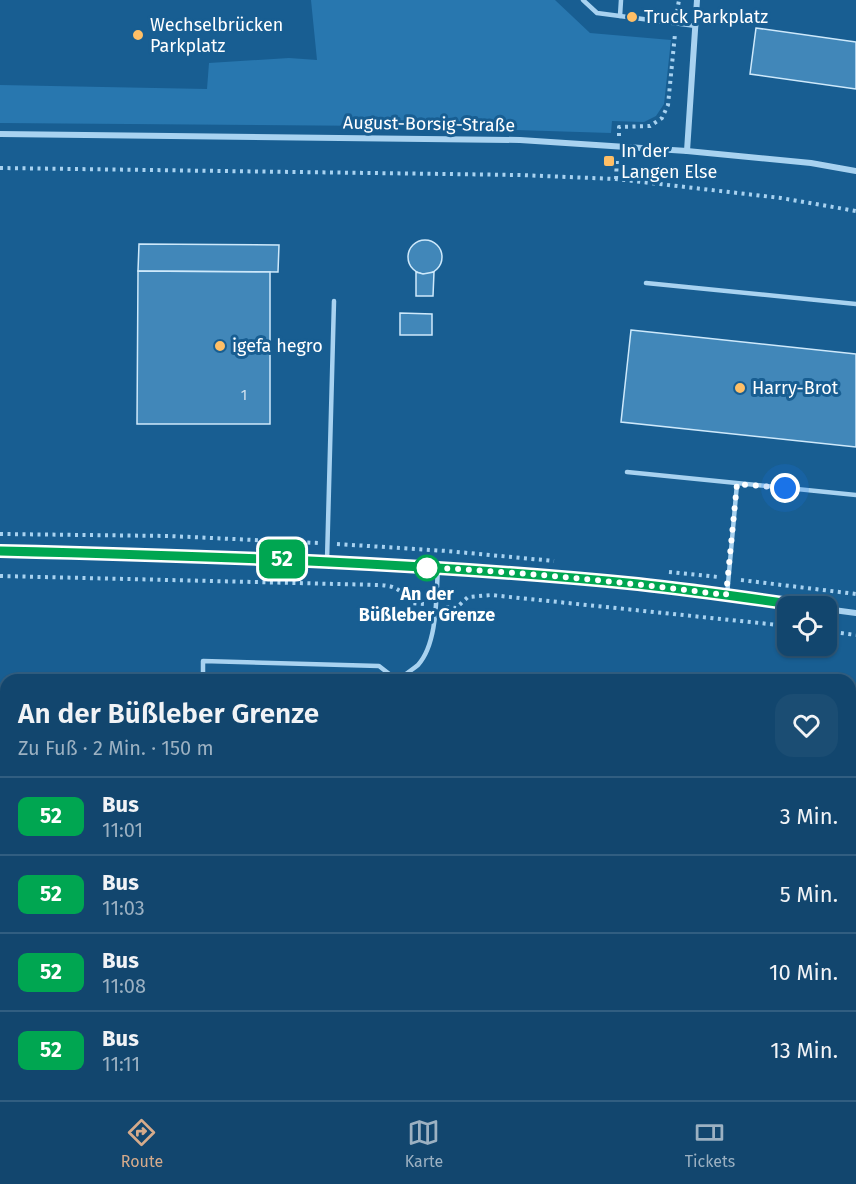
<!DOCTYPE html>
<html lang="de">
<meta charset="utf-8">
<style>
body{margin:0;font-family:"Fira Sans",sans-serif;background:#1b4d73;color:#f1f3f6;height:100vh;display:flex;flex-direction:column;font-size:22px;white-space:nowrap}
*{box-sizing:border-box;margin:0}
p{font-size:20px;color:#9cb1c2}
.icon{flex:none;width:33px;height:33px;fill:none;stroke:currentColor;stroke-width:2;stroke-linecap:round;stroke-linejoin:round}
.map{position:relative;flex:1;overflow:hidden}
.drawer{position:absolute;left:0px;top:674px;width:856px;height:428px;display:flex;flex-direction:column;background:#12466e;border-radius:18px 18px 0 0;box-shadow:0 2px 4px #0004,0 0 0 2px #315e81}
.drawer>*{flex:none}
.badge{padding:0 12px;border-radius:9px;font-size:21px;line-height:39px}
.controls{position:absolute;left:777px;top:596px;display:grid;gap:12px}
.controls a{display:grid;place-items:center;width:60px;height:60px;border-radius:12px;background:#12466e;box-shadow:0 2px 4px #0004,0 0 0 2px #315e81;font-size:30px}
.you{position:absolute;width:30px;height:30px;margin:-15px;border:4px solid #fff;border-radius:50%;background:#1a73e8;box-shadow:0 0 0 9px #1a73e833}
.map>.badge{position:absolute;translate:-50% -50%;box-shadow:0 0 0 3px #fff}
.round{display:grid;place-items:center;flex:none;width:63px;height:63px;border-radius:18px;background:#1b4d73}
.overview{display:flex;align-items:center;justify-content:space-between;height:102px;padding:0 18px}
h1{font-size:28px;font-weight:600;line-height:45px}
ul{padding:0;list-style:none}
li{display:flex;align-items:center;gap:18px;height:78px;padding:0 18px;border-top:2px solid #315e81}
li div{flex:1}
li b{display:block;font-size:22px}
li em{font-style:normal}
li .badge{min-width:66px;font-weight:700;text-align:center}
.tab-bar{display:flex;justify-content:space-around;align-items:center;height:84px;border-top:2px solid #315e81;background:#12466e;font-size:16px;color:#9cb1c2}
.tab-bar a{display:grid;justify-items:center;gap:3px}
.tab-bar .current{color:#d6ab8b}
.map>svg:first-child{display:block}
.green{fill:#2877af}
.building{fill:#4187b9;stroke:#cee9fb;stroke-width:1.5}
.lines{fill:none;stroke-linecap:round;stroke-linejoin:round}
.path{stroke:#a8d2f0;stroke-width:4;stroke-dasharray:3 4.5;stroke-linecap:butt}
.lane{stroke:#a8d2f0;stroke-width:4.5}
.street{stroke:#a8d2f0;stroke-width:6}
.line-casing{stroke:#fff;stroke-width:14}
.line{stroke:#00a651;stroke-width:9}
.walk{stroke:#fff;stroke-width:6;stroke-dasharray:0 10.8}
.poi-dot{fill:#ffbf66;stroke:#185e92;stroke-width:2}
.stop-dot{fill:#fff;stroke:#00a651;stroke-width:3}
.labels{text-anchor:middle;stroke-width:6;stroke-linejoin:round;paint-order:stroke}
.number-label{font-size:15px;fill:#d0e1ee}
.poi-label{font-size:18px;fill:#fff;stroke:#185e92;text-anchor:start}
.street-label{font-size:18px;fill:#fff;stroke:#185e92}
.stop-label{font-size:18px;font-weight:bold;fill:#fff;stroke:#185e92}
</style>
<div class="map">
<svg width="856" height="1100" viewBox="0 0 856 1100">
<rect width="100%" height="100%" fill="#185e92"/>
<polygon class="green" points="311,0 555,0 590,33 671,40 664,104 656,116 644,122 612,121 611,133 382,126 0,123 0,85 207,89 209,63 289,58 317,60"/>
<g class="building">
<polygon points="756,28 856,42 856,89 750,74"/>
<circle cx="425" cy="257" r="17"/>
<polygon points="139,244 279,245 278,272 138,271"/>
<polygon points="138,271 270,272 270,424 137,424"/>
<polygon points="416,272 423,274 434,272 433,296 416,296"/>
<polygon points="400,313 432,314 432,335 400,335"/>
<polygon points="631,330 856,354 856,447 621,422"/>
</g>
<g class="lines">
<g class="path">
<polyline points="677,12 679,0"/>
<polyline points="619,136 619,127 650,126 662,118 668,105 675,34"/>
<polyline points="0,168 519,175 616,179 781,198 856,211"/>
<polyline points="616,179 617,158"/>
<polyline points="0,534 169,536 318,543"/>
<polyline points="337,544 447,551 554,561"/>
<polyline points="669,572 718,577"/>
<path d="M0,576L380,585C396,586 401,590 411,603L424,604"/>
<polyline points="741,580 856,594"/>
<polyline points="446,607 456,608 468,597 491,595 788,626"/>
<polyline points="826,631 856,635"/>
</g>
<g class="lane">
<polyline points="583,0 597,13 696,26"/>
<polyline points="620,16 621,0"/>
<polyline points="646,283 856,304"/>
<polyline points="627,472 856,495"/>
<polyline points="327,561 334,301"/>
<polyline points="727,595 737,484"/>
<polyline points="203,680 203,661 379,666 397,680"/>
<path d="M399,680C405,674 412,670 418,665C438,643 436,596 438,568"/>
</g>
<g class="street">
<polyline points="0,134 520,140 687,151 811,163 856,171"/>
<polyline points="687,151 697,0"/>
<path d="M0,551C213,556 426,563 638,584C693,590 749,598 804,606"/>
<polyline points="826,609 856,613"/>
</g>
</g>
<g class="lines">
<g class="line-casing">
<path id="line" d="M0,551C213,556 426,563 638,584C693,590 749,598 804,606"/>
</g>
<use href="#line" class="line"/>
<path class="walk" d="M427,568L421,567C523,572 625,582 726,595L737,484L785,488"/>
</g>
<g class="poi-dot">
<circle cx="632" cy="17" r="6"/>
<circle cx="138" cy="35" r="6"/>
<rect x="603" y="155" width="12" height="12" rx="3"/>
<circle cx="220" cy="346" r="6"/>
<circle cx="740" cy="388" r="6"/>
</g>
<circle class="stop-dot" cx="427" cy="568" r="12"/>
<g class="labels">
<g class="number-label">
<text x="244" y="400">1</text>
</g>
<g class="poi-label">
<text x="644" y="23">Truck Parkplatz</text>
<text x="150" y="31">Wechselbrücken<tspan x="150" dy="21">Parkplatz</tspan></text>
<text x="621" y="157">In der<tspan x="621" dy="21">Langen Else</tspan></text>
<text x="232" y="352">igefa hegro</text>
<text x="752" y="394">Harry-Brot</text>
</g>
<g class="street-label">
<text transform="translate(429 124) rotate(1)" y="6">August-Borsig-Straße</text>
</g>
<g class="stop-label">
<text x="427" y="600">An der<tspan x="427" dy="21">Büßleber Grenze</tspan></text>
</g>
</g>
</svg>
<div class="controls">
<a><svg class="icon" aria-label="locate" viewBox="0 0 24 24"><circle cx="12" cy="12" r="6"/><path d="M12 2v4M12 18v4M2 12h4M18 12h4"/></svg></a>
</div>
<div class="you" style="left:785px;top:488px"></div>
<b class="badge" style="left:282px;top:559px;background:#00a651;color:#fff">52</b>
<section class="drawer">
<div class="overview"><div><h1>An der Büßleber Grenze</h1><p>Zu Fuß · 2 Min. · 150 m</p></div><a class="round"><svg class="icon" aria-label="heart" viewBox="0 0 24 24"><path d="M12 20l-8-8c-3-5 5-10 8-4 3-6 11-1 8 4z"/></svg></a></div>
<ul>
<li><span class="badge" style="background:#00a651;color:#fff">52</span><div><b>Bus</b><p>11:01</p></div><em>3 Min.</em></li>
<li><span class="badge" style="background:#00a651;color:#fff">52</span><div><b>Bus</b><p>11:03</p></div><em>5 Min.</em></li>
<li><span class="badge" style="background:#00a651;color:#fff">52</span><div><b>Bus</b><p>11:08</p></div><em>10 Min.</em></li>
<li><span class="badge" style="background:#00a651;color:#fff">52</span><div><b>Bus</b><p>11:11</p></div><em>13 Min.</em></li>
</ul>
</section>
</div>
<nav class="tab-bar">
<a class="current"><svg class="icon" aria-label="directions" viewBox="0 0 24 24"><path d="M12 3l9 9-9 9-9-9zM9 14v-3h6M13 9l2 2-2 2"/></svg>Route</a>
<a><svg class="icon" aria-label="map" viewBox="0 0 24 24"><path d="M3 6l6-2 6 2 6-2v14l-6 2-6-2-6 2zM9 4v14M15 6v14"/></svg>Karte</a>
<a><svg class="icon" aria-label="tickets" viewBox="0 0 24 24"><path d="M3 7h18v10H3zM15 7v10"/></svg>Tickets</a>
</nav>
